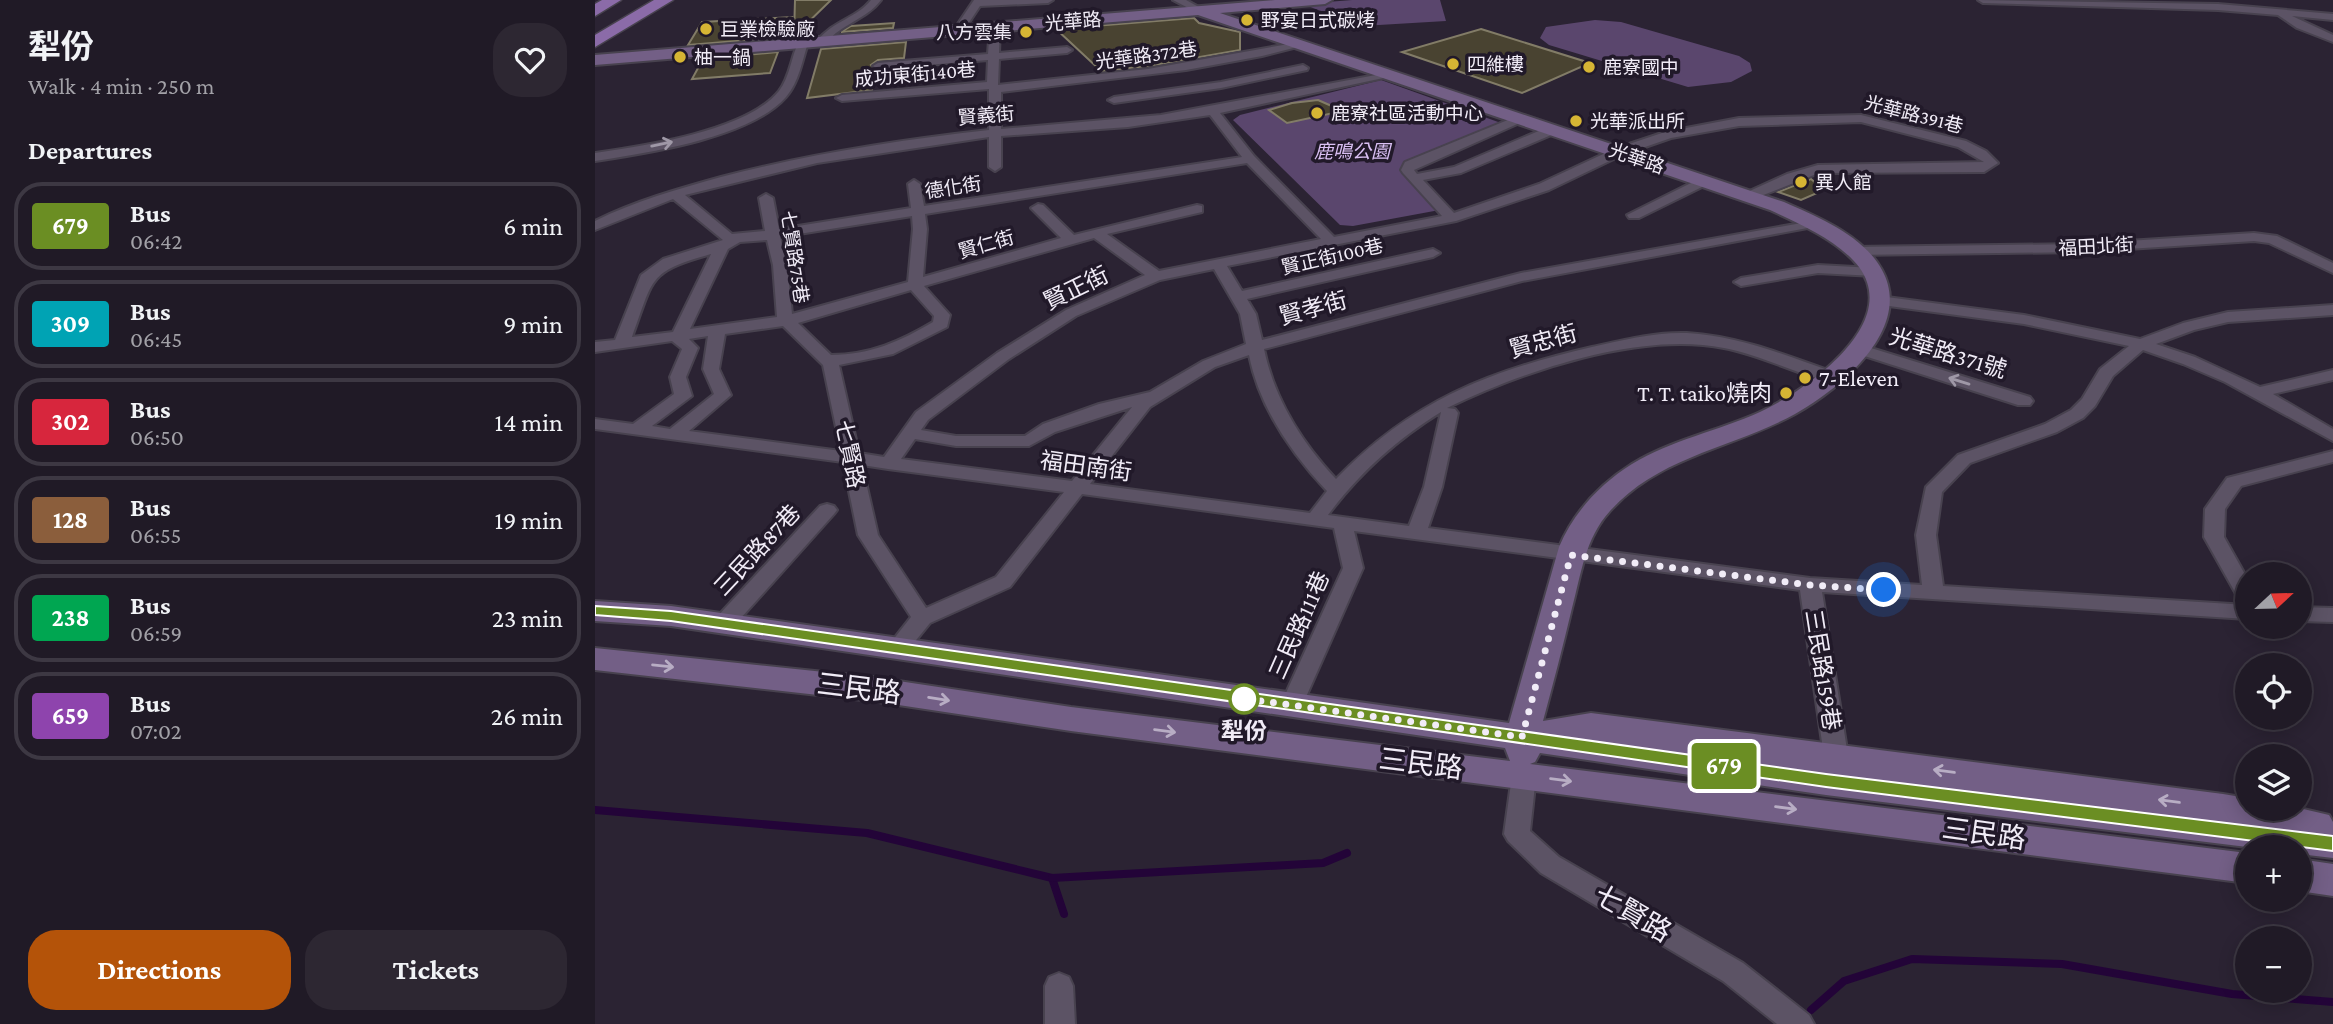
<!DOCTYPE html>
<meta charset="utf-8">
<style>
body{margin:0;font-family:"Crimson Pro","Noto Sans TC",serif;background:#2d2732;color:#f1f3f6;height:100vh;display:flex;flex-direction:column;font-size:26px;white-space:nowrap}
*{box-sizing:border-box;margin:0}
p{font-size:23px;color:#a2a1a7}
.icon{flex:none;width:38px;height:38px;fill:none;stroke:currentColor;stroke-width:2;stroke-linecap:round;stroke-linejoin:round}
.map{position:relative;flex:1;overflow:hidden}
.details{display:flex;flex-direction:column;background:#201a26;width:595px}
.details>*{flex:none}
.badge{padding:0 14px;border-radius:5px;font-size:24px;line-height:46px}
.needle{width:46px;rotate:68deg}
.controls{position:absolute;left:1640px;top:562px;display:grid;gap:14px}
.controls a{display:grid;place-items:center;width:77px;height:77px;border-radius:50%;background:#201a26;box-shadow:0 4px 18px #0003,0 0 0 2px #3d3843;font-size:35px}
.you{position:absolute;width:35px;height:35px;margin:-18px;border:5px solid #fff;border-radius:50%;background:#1a73e8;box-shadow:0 0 0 10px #1a73e833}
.map>.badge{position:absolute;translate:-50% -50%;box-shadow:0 0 0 4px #fff}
h2{padding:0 28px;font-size:26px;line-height:63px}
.round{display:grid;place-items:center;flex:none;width:74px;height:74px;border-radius:28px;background:#2d2732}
.head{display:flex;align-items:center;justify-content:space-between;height:119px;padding:0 28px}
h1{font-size:33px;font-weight:700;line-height:52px}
.cta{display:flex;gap:14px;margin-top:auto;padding:14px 28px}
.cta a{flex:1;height:80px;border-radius:28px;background:#b45309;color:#fff;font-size:28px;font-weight:700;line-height:80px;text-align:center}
.cta a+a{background:#2d2732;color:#f1f3f6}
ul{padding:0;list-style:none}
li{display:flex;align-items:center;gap:21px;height:88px;margin:0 14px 10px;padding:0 14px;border:4px solid #3d3843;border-radius:28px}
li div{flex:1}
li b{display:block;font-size:26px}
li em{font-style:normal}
li .badge{min-width:77px;font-weight:700;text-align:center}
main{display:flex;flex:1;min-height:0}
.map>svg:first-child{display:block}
.green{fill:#5a466d}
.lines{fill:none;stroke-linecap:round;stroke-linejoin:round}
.stream{stroke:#230438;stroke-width:8}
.building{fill:#494331;stroke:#827c67;stroke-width:2}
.street-casing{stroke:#48424f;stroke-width:4}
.secondary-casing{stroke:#48424f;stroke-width:4}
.primary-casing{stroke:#48424f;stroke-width:3}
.street{fill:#5c5365;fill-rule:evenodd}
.secondary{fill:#735f86;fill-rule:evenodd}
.primary{fill:#8b6ba8;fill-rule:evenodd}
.oneway{stroke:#9f98a7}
.oneway2{stroke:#b8adc4}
.line{fill:#6b8e23;stroke:#fff;stroke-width:2}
.walk{stroke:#f1ecf7;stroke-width:7;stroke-dasharray:0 12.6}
.poi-dot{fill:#d6b534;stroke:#211929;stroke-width:2.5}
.stop-dot{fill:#fff;stroke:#6b8e23;stroke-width:3.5}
.labels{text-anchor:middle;stroke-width:7;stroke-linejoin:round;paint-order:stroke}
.far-poi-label{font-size:19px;fill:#f1ecf7;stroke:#211929;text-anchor:start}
.far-street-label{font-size:19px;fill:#f1ecf7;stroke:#211929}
.far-park-label{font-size:19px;font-style:italic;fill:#d9bff3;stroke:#211929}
.street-label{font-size:23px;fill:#f1ecf7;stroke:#211929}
.poi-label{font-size:23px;fill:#f1ecf7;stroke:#211929;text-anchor:start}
.stop-label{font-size:23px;font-weight:bold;fill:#f1ecf7;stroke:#211929}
.near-street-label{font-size:28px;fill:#f1ecf7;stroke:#211929}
</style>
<main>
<section class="details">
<div class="head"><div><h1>犁份</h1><p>Walk · 4 min · 250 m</p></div><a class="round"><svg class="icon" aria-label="heart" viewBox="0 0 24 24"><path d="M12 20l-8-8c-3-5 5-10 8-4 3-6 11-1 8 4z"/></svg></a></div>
<h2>Departures</h2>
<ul>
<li><span class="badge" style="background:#6b8e23;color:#fff">679</span><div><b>Bus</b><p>06:42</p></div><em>6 min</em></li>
<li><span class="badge" style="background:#00a3b4;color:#fff">309</span><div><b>Bus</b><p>06:45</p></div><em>9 min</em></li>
<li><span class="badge" style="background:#d7263d;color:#fff">302</span><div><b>Bus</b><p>06:50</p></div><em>14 min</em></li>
<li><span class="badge" style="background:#8b5e3c;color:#fff">128</span><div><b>Bus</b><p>06:55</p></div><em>19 min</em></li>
<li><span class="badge" style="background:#00a651;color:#fff">238</span><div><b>Bus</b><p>06:59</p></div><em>23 min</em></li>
<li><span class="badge" style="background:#8e44ad;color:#fff">659</span><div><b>Bus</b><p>07:02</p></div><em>26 min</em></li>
</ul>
<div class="cta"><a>Directions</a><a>Tickets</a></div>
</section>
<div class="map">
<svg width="1738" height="1024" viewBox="0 0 1738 1024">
<rect width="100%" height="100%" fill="#2b2333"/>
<g class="green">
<polygon points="757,0 845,0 851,21 767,26 707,4"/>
<polygon points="1000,20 1026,22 1144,56 1155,63 1157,71 1136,82 1093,87 954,45 945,38 951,27"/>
<polygon points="786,80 906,123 825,157 817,172 850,209 758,226 745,225 638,120 645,115"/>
</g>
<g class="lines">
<g class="stream">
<polyline points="0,810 272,833 457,878 469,914"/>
<polyline points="457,878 728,863 752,853"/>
<polyline points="1216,1010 1249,981 1317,959 1467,964 1637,994 1738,1002"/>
</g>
</g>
<g class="building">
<polygon points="200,0 236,0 199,36"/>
<polygon points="197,17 189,37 93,45 107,22"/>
<polygon points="599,18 604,23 645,32 645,50 553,66 506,71 461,29"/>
<polygon points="299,23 298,28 246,32 256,26"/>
<polygon points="886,29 995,63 927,93 807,52"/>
<polygon points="311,42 309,58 283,60 276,65 280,70 277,90 212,98 226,49"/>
<polygon points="183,52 175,73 97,79 108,59"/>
<polygon points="723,100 748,111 692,123 674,110 697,103"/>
<polygon points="1216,179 1229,190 1206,200 1183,192"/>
</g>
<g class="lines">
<g class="street-casing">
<g id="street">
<path d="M276,0H286C271,20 247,23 231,43H223L222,41C239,20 262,18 276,0Z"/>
<polygon points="379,0 458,0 453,3 385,6 367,33 359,33 358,31"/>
<polygon points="578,0 591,0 611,11 603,13"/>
<polygon points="1383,0 1623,4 1738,14 1738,20 1697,16 1738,35 1738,42 1702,28 1683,15 1623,10 1388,3"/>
<path d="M400,24L405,27L404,53L472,47L477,50L472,53L404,59L403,85L553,69L705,42L710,45L667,56L591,70L406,92V129L566,115L797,72L798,74L793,77L625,113L659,156L739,237L847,216L808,173L806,170L810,162L925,115L929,117V121L819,170L822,174L859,167L953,127H961V133L866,173L828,180L859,213L944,184L1019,149L1070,132L1144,118L1266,115L1371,141L1391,151L1403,163L1389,172L1224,173L1153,201L1146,197L1148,194L1192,174L1223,165L1389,162L1363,147L1266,122L1144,126L1076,138L1027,155L954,190L861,221L632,266L647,291L838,249L845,253L838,257L652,299L661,314L667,340L926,273L1223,220L1225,223L1218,227L927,281L669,349C679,398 707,443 741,479C817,401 893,371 997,347C1028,340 1060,332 1092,333C1144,336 1193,356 1241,373L1243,377L1235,382C1199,373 1166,355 1129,348C1045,331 928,371 852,408L860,409L863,413L847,487L833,528L1215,578L1327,585L1321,535L1331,487L1363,455L1450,424L1476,410L1487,399L1505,369L1534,346L1429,324L1279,304L1276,301L1279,298L1284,296L1429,315L1545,339L1588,323L1633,312L1738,305V315L1633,322L1599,330L1561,344L1600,357L1665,387L1738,370V380L1678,394L1738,429V441L1630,382L1588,364L1548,350L1518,376L1500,406L1488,418L1462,432L1375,463L1347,492L1341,535L1348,586L1652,605V619L1227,592L1253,756L1249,762L1241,765L1233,762L1229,756L1205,590L759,531L768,568L707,706L704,712L696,714L688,712L685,706L748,568L739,528L487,494L415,587L335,623L309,655L301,658L293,655L290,650L316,617L263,535L248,462L0,429V419L38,424L79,394L75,377L87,349L77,341L0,352V342L20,340L46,275L68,259L128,240L78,199L0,230V221C40,201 83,189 126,177C214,154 304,140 394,130V89L247,101L241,98L247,95L392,82L393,60L283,69L278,66L283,63L393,54L395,27ZM615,115L647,157L329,206L325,184L319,180L313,184L316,208L184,229L178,198L171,194L164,198L170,231L137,234L90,195L222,163L394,137V167L400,171L406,167V136L533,127ZM652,163L726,239L564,271L512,234L607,212V206L602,205L479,235L448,205L443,204L436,208L466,238L328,277L332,229L330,214ZM317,216L318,229L313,282L197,314L192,265L185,237ZM499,238L550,275L471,310L402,353L321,412L289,457L264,453L244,365L298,354L352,327L355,315L329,286ZM172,240L178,265L182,317L95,329L133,249L145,242ZM116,254L78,332L37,337C59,278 52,272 116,254ZM619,269L645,314L651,344L608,361L555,392L504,404L448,424L430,436H361L326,430L333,420L414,359L481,316L565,280ZM316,290L339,316L338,322C306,341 275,355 236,355L203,323ZM188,326L228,365L246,451L94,431L136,395L124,369L130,334ZM113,336L108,369L119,394L75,429L57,426L97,396L91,377L103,348L94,339ZM654,355C664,406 696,453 732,491L715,513L495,484L555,407L620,367ZM537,407L477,481L306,459L320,439L361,446H434L460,432ZM846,412L829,487L814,526L733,515C765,472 801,440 846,412ZM267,465L293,469L469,492L401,577L331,608L283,535Z"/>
<path d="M204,41L213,43C207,61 204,82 191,97C155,138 52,153 0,161V153C49,146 152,131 184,91C195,77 196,57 204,41Z"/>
<polygon points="708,65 713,68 712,70 626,88 519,103 513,100 519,97 626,82"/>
<polygon points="1108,177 1113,178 1113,184 1044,218 1034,218 1032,215"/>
<polygon points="1659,233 1682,236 1738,263 1738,273 1674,243 1659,241 1485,252 1258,255 1251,251 1258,247 1485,244"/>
<polygon points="1223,265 1279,268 1286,272 1279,276 1223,273 1146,286 1139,282 1146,278"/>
<polygon points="1263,344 1435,397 1438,401 1435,405 1423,405 1257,352 1255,349"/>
<polygon points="1738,451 1738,462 1646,486 1630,509 1629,537 1652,578 1652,603 1645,601 1609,537 1610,509 1632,478"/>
<polygon points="232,504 239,506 242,510 239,514 136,629 120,629 117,624 120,619 225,506"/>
<polygon points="1704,607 1738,608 1738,622 1704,621"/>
<polygon points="929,767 938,769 941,776 935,831 964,857 1148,963 1214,1015 1219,1024 1182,1024 1128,981 946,873 913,841 909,834 917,776 920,769"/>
<polygon points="464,973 474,977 478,986 480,1024 450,1024 450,986 454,977"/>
</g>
</g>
<g class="secondary-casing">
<g id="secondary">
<path d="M680,0H737L730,4L625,13L1189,202C1223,217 1269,236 1287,270C1319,328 1245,389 1200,414C1138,448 1064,456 1015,511C990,538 986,575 977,608C968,646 958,684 948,721L996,713L1628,794L1652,798V808H1704L1734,815L1738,822V858L1704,854V847H1652L1231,795L945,753L940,762L935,764L1652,853V883L476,731L277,701L0,670V648L277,677L476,707L915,761L910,748L76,626L0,621V601L76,606L914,723L964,547C979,512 1005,484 1037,464C1076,440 1123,431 1165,412C1208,392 1307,325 1264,267C1243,240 1205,224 1175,210L603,15L0,65V55Z"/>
<polygon points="1704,859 1738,864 1738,896 1704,891"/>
</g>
</g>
<g class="primary-casing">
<g id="primary">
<polygon points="7,0 26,0 0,16 0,4"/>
<polygon points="59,0 78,0 0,47 0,35"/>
</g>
</g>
<use href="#street" class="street"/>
<use href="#secondary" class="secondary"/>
<use href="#primary" class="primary"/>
</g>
<defs><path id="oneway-shaft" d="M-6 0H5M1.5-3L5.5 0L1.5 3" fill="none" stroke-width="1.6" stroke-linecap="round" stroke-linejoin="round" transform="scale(1.75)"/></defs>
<g class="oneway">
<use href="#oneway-shaft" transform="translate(67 144) rotate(-12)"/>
<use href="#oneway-shaft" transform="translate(1364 381) rotate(-163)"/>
</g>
<g class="oneway2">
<use href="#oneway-shaft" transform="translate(68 666) rotate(6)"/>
<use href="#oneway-shaft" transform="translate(344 699) rotate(9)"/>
<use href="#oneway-shaft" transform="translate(570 731) rotate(7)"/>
<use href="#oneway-shaft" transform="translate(1349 771) rotate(-172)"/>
<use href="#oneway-shaft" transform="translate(966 780) rotate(7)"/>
<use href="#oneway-shaft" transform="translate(1574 801) rotate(-172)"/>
<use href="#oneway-shaft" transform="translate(1191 808) rotate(7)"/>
</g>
<polygon class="line" points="0,606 76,611 1231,774 1738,836 1738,851 1231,787 76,621 0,615"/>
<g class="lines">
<polyline class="walk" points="649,699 645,698 927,737 976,555 1215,585 1289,590"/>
</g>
<g class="poi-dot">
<circle cx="652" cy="20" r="7"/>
<circle cx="111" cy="29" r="7"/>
<circle cx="431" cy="32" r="7"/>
<circle cx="85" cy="57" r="7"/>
<circle cx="858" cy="64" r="7"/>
<circle cx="994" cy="67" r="7"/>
<circle cx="722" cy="113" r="7"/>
<circle cx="981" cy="121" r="7"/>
<circle cx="1206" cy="182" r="7"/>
<circle cx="1210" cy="378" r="7"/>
<circle cx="1191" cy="393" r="7"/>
</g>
<circle class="stop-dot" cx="649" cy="699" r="14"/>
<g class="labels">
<g class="far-poi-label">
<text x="666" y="27">野宴日式碳烤</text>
<text x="125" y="36">巨業檢驗廠</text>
<text x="417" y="39" text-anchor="end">八方雲集</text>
<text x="99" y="64">柚一鍋</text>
<text x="872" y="71">四維樓</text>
<text x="1008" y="74">鹿寮國中</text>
<text x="736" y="120">鹿寮社區活動中心</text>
<text x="995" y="128">光華派出所</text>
<text x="1220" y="189">異人館</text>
</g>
<g class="far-street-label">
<text transform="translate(478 21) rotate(-5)" y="7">光華路</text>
<text transform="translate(551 55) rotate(-8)" y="7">光華路372巷</text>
<text transform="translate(320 74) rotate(-5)" y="7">成功東街140巷</text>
<text transform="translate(1319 114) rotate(14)" y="7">光華路391巷</text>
<text transform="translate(391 115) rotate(-5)" y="7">賢義街</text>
<text transform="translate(1042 158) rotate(19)" y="7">光華路</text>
<text transform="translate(358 187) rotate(-9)" y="7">德化街</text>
<text transform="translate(391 244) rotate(-16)" y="7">賢仁街</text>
<text transform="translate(1501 246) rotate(-3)" y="7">福田北街</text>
<text transform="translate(737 256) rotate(-13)" y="7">賢正街100巷</text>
<text transform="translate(200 257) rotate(81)" y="7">七賢路75巷</text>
</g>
<g class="far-park-label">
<text x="757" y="158">鹿鳴公園</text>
</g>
<g class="street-label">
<text transform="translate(481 288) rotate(-26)" y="8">賢正街</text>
<text transform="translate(718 308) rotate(-15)" y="8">賢孝街</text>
<text transform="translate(948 341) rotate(-15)" y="8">賢忠街</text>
<text transform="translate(1353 353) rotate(17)" y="8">光華路371號</text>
<text transform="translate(255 454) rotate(78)" y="8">七賢路</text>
<text transform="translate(491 466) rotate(8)" y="8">福田南街</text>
<text transform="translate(162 550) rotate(-47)" y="8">三民路87巷</text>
<text transform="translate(704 625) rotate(-66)" y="8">三民路111巷</text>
<text transform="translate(1228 670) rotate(81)" y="8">三民路159巷</text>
</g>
<g class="poi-label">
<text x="1224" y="386">7-Eleven</text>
<text x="1177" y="401" text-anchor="end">T. T. taiko燒肉</text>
</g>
<g class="stop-label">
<text x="649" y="739">犁份</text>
</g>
<g class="near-street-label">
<text transform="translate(264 688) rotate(7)" y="10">三民路</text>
<text transform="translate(826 763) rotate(7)" y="10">三民路</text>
<text transform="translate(1389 833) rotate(8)" y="10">三民路</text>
<text transform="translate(1038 913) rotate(30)" y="10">七賢路</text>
</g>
</g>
</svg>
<div class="controls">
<a><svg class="needle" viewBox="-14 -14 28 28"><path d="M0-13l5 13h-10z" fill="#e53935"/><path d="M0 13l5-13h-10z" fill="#a2a1a7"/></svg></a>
<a><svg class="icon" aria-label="locate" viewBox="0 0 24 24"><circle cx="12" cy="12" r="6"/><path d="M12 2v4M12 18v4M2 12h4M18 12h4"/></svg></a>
<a><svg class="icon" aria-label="layers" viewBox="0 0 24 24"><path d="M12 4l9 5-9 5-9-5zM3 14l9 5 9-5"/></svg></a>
<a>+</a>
<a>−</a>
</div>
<div class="you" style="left:1289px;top:590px"></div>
<b class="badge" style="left:1129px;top:766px;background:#6b8e23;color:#fff">679</b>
</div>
</main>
